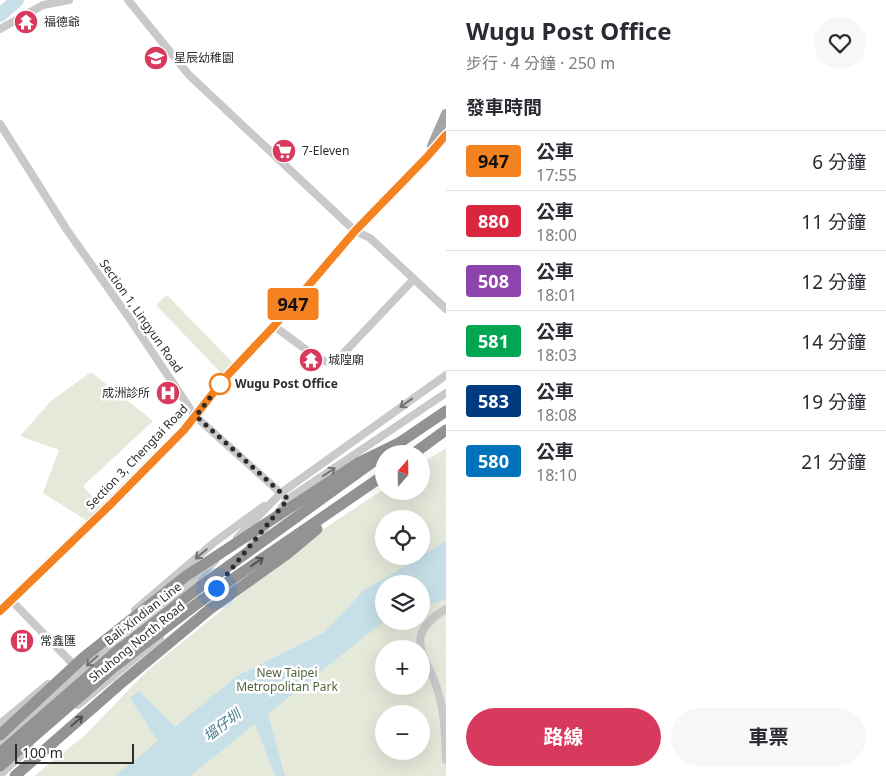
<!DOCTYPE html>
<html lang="zh-TW">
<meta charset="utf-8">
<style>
body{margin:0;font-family:"Noto Sans","Noto Sans TC",sans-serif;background:#f7f7f7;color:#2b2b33;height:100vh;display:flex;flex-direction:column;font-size:19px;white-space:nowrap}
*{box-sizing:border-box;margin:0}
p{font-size:16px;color:#7c7c81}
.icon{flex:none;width:28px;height:28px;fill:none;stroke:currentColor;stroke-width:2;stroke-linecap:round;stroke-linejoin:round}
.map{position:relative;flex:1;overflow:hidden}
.drawer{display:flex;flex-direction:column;background:#fff;width:440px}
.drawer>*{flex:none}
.badge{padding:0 10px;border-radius:4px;font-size:18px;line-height:32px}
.needle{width:32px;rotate:20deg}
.controls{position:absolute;left:375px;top:445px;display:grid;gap:10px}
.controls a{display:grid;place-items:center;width:55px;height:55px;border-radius:50%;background:#fff;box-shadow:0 5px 20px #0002;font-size:25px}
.scale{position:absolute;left:15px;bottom:12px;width:119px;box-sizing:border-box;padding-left:5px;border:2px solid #2c2c2c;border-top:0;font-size:14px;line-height:18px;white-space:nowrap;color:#2c2c2c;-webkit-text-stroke:4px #fff;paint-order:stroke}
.you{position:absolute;width:25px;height:25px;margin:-12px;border:4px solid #fff;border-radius:50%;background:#1a73e8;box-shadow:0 0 0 8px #1a73e833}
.map>.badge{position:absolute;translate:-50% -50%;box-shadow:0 0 0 2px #fff}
h2{padding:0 20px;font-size:19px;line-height:45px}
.round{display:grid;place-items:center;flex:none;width:52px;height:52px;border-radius:26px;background:#f7f7f7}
.overview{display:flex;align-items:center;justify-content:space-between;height:85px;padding:0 20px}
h1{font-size:24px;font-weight:700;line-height:38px}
.primary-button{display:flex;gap:10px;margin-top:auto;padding:10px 20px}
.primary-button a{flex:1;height:58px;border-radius:30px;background:#d83a5d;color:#fff;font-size:20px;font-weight:700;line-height:58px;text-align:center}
.primary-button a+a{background:#f7f7f7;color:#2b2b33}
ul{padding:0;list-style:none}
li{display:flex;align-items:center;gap:15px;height:60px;padding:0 20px;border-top:1px solid #e1e1e2}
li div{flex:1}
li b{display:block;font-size:19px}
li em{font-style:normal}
li .badge{min-width:55px;font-weight:700;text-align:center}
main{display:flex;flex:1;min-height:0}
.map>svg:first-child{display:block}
.green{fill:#e4e9da;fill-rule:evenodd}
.water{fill:#c7e0e8}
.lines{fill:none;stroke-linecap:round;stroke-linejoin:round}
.river{stroke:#c7e0e8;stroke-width:14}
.minor{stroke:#c9c9c9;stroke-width:8}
.major{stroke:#a4a4a4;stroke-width:10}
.highway{stroke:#939393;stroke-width:11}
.oneway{stroke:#737373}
.oneway2{stroke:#505050}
.line-casing{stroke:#fff;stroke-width:11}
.line{stroke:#f58220;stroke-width:8}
.walk{stroke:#2c2c2c;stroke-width:5;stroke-dasharray:0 9}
.stop-dot{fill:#fff;stroke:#f58220;stroke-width:2.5}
.labels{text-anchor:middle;stroke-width:5;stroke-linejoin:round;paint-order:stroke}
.poi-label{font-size:12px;fill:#2c2c2c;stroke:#fff;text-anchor:start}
.street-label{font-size:12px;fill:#2c2c2c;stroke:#fff}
.stop-label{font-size:12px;font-weight:bold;fill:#2c2c2c;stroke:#fff;text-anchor:start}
.park-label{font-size:12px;fill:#55643d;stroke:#fff}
.water-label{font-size:14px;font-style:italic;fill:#417788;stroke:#fff}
</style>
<main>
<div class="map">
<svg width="446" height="776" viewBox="0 0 446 776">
<rect width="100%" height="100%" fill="#fff"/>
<g class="green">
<polygon points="167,295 233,363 223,375 156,305"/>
<polygon points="91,372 153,421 83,486 100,505 89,522 43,493 59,450 20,436 51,401"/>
<path d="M446,448V776H34L84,736L147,671L313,536L384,489V491H421V464ZM384,519H421V556H384ZM384,584H421V621H384ZM384,649H421V686H384ZM384,714H421V751H384Z"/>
</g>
<polygon class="water" points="446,541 446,599 421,608 421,584 384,584 384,621 268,714 285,776 275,776 255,724 190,776 115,776 158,741 130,698 139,691 175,727 237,676 325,632 363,591"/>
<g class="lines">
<polyline class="river" points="0,15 17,0"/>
<g class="minor">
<polyline points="128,0 189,75 355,231 370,238 446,309"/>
<polyline points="0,29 43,5 69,0"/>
<polyline points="0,124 67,230 132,322 195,416 284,496"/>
<polyline points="274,326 320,360 329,362 338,359 414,279"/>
<polyline points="277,514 288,499 446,393"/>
<polyline points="237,538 281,493 446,375"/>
<polyline points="250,547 266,526"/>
<polyline points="11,600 72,663"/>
<path d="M446,609C398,638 430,657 439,695C445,716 445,738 446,760"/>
<polyline points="135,610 216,541 264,506"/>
<polyline points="78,705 160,638"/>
<polyline points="0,724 48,684"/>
<polyline points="0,743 125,632 203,573 215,561"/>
<polyline points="0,775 30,747"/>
</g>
<g class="major">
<polyline points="432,146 446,114"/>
<polyline points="0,611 109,505 184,430 225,378 274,326 355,231 426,158 446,135"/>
</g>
<g class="highway">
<polyline points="396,445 446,411"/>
<polyline points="413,454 446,430"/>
<polyline points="0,735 84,657 186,576 358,463 401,442"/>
<polyline points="0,753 117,651 197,589 374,461"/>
<polyline points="0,766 115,666 202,600 384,475"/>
<polyline points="15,776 120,684 210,609 287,554 317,529"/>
</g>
</g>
<defs><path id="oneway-shaft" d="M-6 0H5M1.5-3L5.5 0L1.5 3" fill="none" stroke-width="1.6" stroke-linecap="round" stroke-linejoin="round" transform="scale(1.25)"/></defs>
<g class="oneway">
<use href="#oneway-shaft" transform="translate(406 403) rotate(144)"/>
<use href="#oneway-shaft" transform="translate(329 472) rotate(-34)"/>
<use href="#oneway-shaft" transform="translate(201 554) rotate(140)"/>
<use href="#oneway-shaft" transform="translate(92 661) rotate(139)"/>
</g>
<g class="oneway2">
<use href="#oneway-shaft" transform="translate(257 562) rotate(-35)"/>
<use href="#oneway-shaft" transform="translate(77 721) rotate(-41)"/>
</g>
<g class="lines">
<g class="line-casing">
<polyline id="line" points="0,611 110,505 184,430 225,378 274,326 355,231 426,158 446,135"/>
</g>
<use href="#line" class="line"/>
<polyline class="walk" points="216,588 288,499 196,416 225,378 220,384"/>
</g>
<defs>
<g id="temple-disc" transform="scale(1.25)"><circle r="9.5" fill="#d83a5d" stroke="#fff"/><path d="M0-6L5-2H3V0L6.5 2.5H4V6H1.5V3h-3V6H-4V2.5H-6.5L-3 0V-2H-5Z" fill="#fff"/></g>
<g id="school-disc" transform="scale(1.25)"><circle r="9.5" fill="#d83a5d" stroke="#fff"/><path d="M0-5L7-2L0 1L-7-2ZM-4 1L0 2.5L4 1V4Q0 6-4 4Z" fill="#fff"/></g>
<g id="supermarket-disc" transform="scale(1.25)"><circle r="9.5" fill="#d83a5d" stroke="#fff"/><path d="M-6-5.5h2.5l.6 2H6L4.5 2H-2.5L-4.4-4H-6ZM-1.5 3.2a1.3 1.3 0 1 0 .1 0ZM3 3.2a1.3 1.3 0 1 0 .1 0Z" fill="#fff"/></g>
<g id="hospital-disc" transform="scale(1.25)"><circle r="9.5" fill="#d83a5d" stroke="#fff"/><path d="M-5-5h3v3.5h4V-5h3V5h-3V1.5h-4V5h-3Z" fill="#fff"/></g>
<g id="building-disc" transform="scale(1.25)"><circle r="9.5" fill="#d83a5d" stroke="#fff"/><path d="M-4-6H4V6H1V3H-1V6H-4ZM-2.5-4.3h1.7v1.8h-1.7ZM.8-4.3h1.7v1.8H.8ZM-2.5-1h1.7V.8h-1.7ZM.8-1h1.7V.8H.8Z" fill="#fff"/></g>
</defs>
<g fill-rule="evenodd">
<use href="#temple-disc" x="26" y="22"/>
<use href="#school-disc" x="156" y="58"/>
<use href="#supermarket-disc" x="284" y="151"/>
<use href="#temple-disc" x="311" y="360"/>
<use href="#hospital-disc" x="168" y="393"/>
<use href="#building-disc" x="22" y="641"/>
</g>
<circle class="stop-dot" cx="220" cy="384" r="10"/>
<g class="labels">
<g class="poi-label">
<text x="44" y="26">福德爺</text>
<text x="174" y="62">星辰幼稚園</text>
<text x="302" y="155">7-Eleven</text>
<text x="328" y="364">城隍廟</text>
<text x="150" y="397" text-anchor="end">成洲診所</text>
<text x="40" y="645">常鑫匯</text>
</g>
<g class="street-label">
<text transform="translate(141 316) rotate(55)" y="4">Section 1, Lingyun Road</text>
<text transform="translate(137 457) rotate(-46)" y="4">Section 3, Chengtai Road</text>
<text transform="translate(143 614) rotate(-38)" y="4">Bali-Xindian Line</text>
<text transform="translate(137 642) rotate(-39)" y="4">Shuhong North Road</text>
</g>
<g class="stop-label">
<text x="235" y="388">Wugu Post Office</text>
</g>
<g class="park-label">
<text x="287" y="677">New Taipei<tspan x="287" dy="14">Metropolitan Park</tspan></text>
</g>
<g class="water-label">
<text transform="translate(222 725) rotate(-37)" y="5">塭仔圳</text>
</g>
</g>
</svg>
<div class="controls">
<a><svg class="needle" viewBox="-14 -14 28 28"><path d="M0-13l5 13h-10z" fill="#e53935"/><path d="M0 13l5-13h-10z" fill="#7c7c81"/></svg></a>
<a><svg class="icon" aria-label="locate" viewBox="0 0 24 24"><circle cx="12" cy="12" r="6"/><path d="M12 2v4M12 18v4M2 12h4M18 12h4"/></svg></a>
<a><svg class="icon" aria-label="layers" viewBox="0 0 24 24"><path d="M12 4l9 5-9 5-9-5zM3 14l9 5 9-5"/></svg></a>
<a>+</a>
<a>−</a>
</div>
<div class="scale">100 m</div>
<div class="you" style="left:216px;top:588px"></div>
<b class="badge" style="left:293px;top:304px;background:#f58220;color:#111">947</b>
</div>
<section class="drawer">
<div class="overview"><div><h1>Wugu Post Office</h1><p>步行 · 4 分鐘 · 250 m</p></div><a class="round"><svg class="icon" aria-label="heart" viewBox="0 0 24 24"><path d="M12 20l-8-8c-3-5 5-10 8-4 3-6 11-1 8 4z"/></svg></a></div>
<h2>發車時間</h2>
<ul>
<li><span class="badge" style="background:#f58220;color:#111">947</span><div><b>公車</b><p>17:55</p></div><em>6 分鐘</em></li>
<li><span class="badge" style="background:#d7263d;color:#fff">880</span><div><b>公車</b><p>18:00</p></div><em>11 分鐘</em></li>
<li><span class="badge" style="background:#8e44ad;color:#fff">508</span><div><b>公車</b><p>18:01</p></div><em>12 分鐘</em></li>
<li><span class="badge" style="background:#00a651;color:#fff">581</span><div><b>公車</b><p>18:03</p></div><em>14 分鐘</em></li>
<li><span class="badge" style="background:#003b80;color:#fff">583</span><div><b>公車</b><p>18:08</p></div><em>19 分鐘</em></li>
<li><span class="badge" style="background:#0072bc;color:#fff">580</span><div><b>公車</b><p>18:10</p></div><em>21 分鐘</em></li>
</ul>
<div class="primary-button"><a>路線</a><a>車票</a></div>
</section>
</main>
